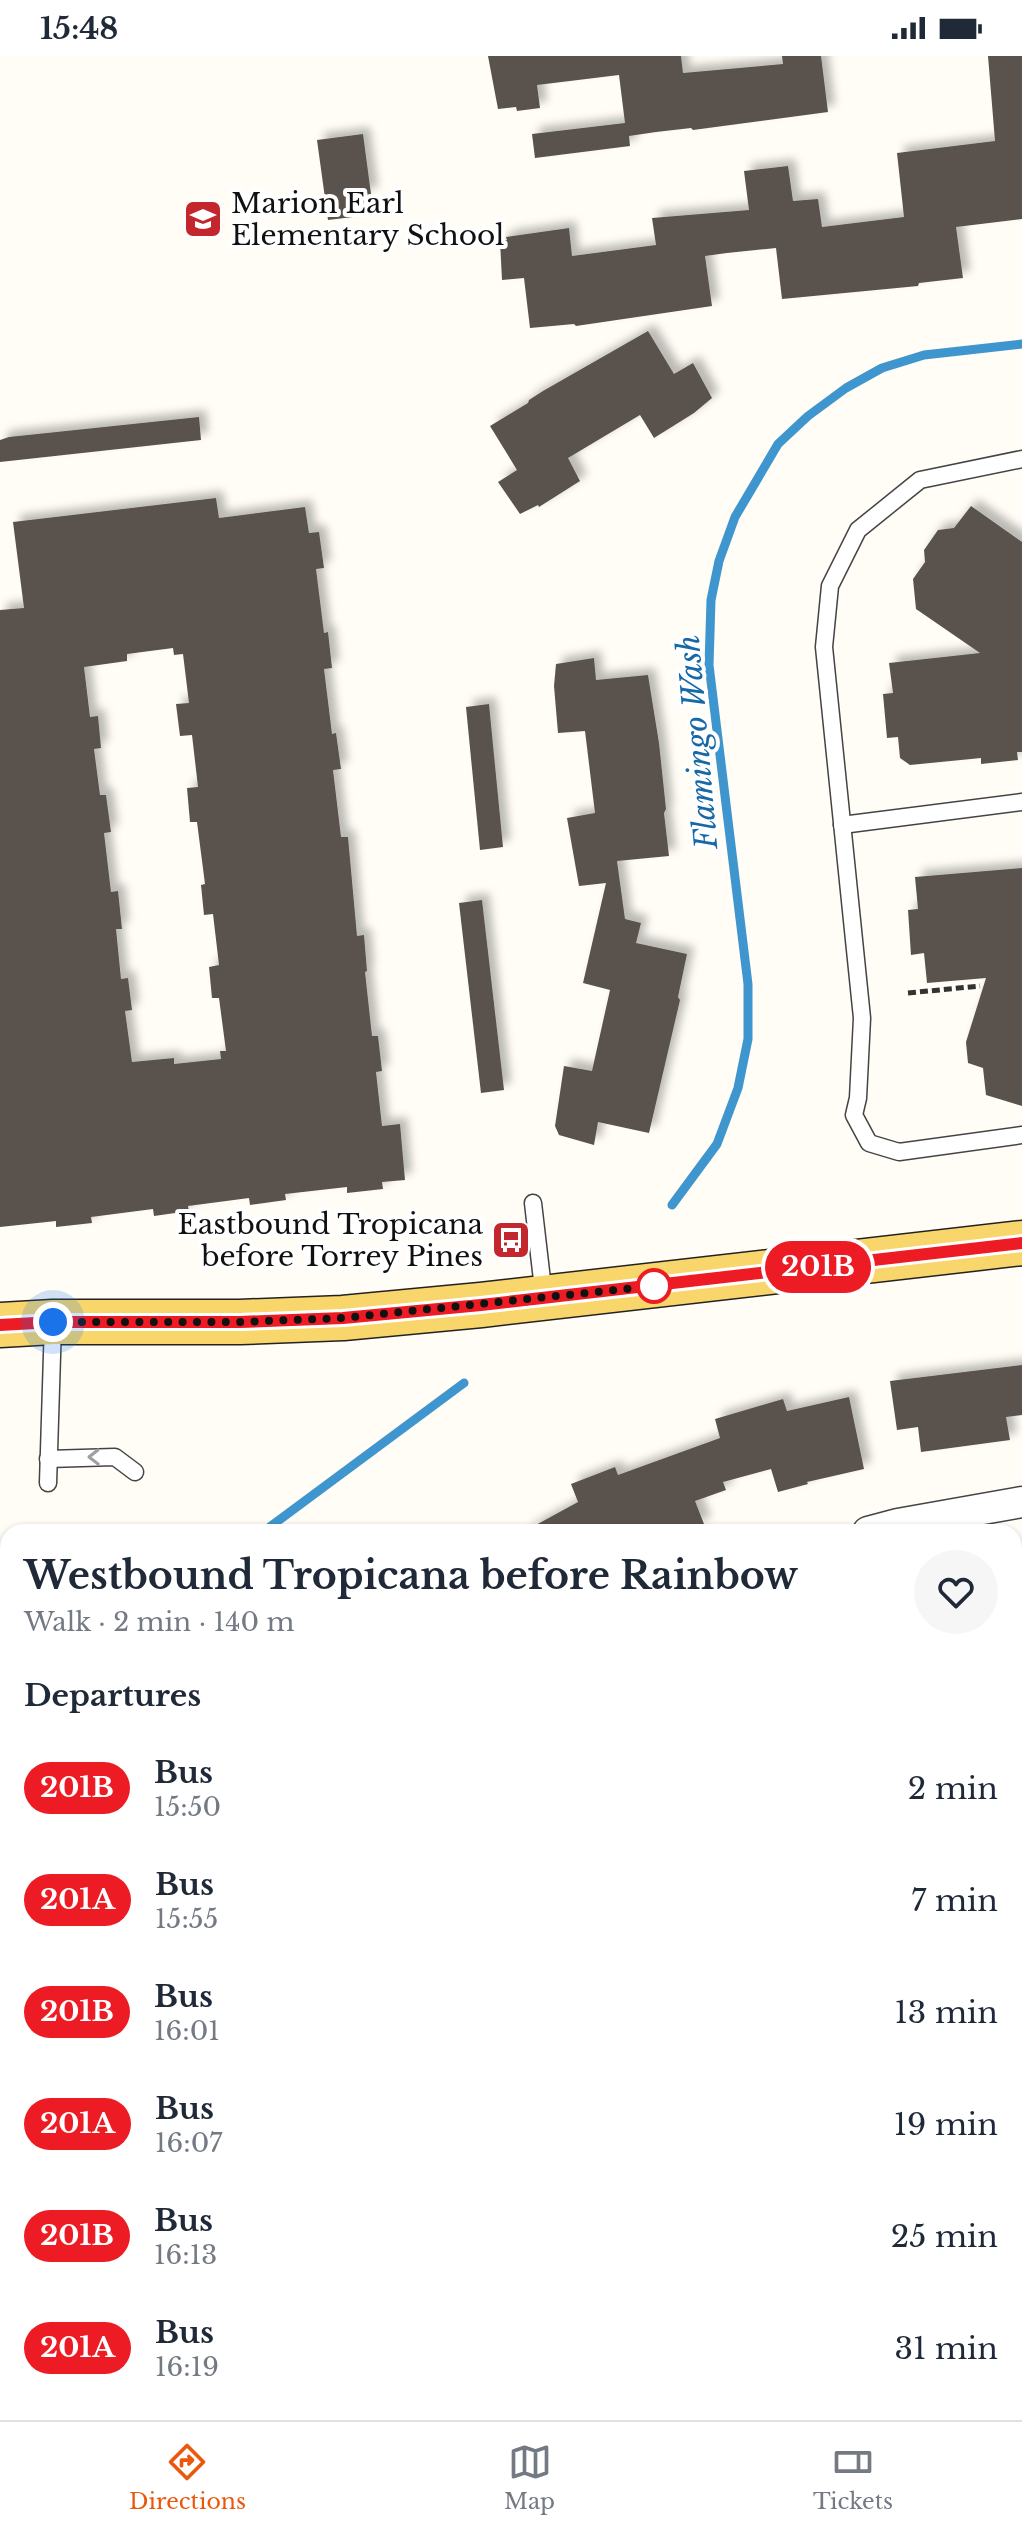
<!DOCTYPE html>
<meta charset="utf-8">
<style>
body{margin:0;font-family:"Libre Baskerville",serif;background:#f6f6f7;color:#1f2937;height:100vh;display:flex;flex-direction:column;font-size:30px;white-space:nowrap}
*{box-sizing:border-box;margin:0}
p{font-size:26px;color:#747a83}
.icon{flex:none;width:44px;height:44px;fill:none;stroke:currentColor;stroke-width:2;stroke-linecap:round;stroke-linejoin:round}
.map{position:relative;flex:1;overflow:hidden}
.side{position:absolute;left:0px;top:1468px;width:1022px;height:896px;display:flex;flex-direction:column;background:#fff;border-radius:24px 24px 0 0;box-shadow:0 2px 6px #0004}
.side>*{flex:none}
.badge{padding:0 16px;border-radius:26px;font-size:28px;line-height:52px}
.you{position:absolute;width:40px;height:40px;margin:-20px;border:6px solid #fff;border-radius:50%;background:#1a73e8;box-shadow:0 0 0 12px #1a73e833}
.map>.badge{position:absolute;translate:-50% -50%;box-shadow:0 0 0 4px #fff}
h2{padding:0 24px;font-size:30px;line-height:72px}
.round{display:grid;place-items:center;flex:none;width:84px;height:84px;border-radius:42px;background:#f6f6f7}
.headline{display:flex;align-items:center;justify-content:space-between;height:136px;padding:0 24px}
h1{font-size:38px;font-weight:800;line-height:60px}
ul{padding:0;list-style:none}
li{display:flex;align-items:center;gap:24px;height:112px;padding:0 24px}
li div{flex:1}
li b{display:block;font-size:30px}
li em{font-style:normal}
li .badge{min-width:88px;font-weight:700;text-align:center}
.status{display:flex;justify-content:space-between;align-items:center;height:56px;padding:0 40px;background:#fff;direction:ltr}
.status svg{height:22px;fill:currentColor}
.menu{display:flex;justify-content:space-around;align-items:center;height:112px;border-top:2px solid #e0e1e3;background:#fff;font-size:22px;color:#747a83}
.menu a{display:grid;justify-items:center;gap:4px}
.menu .current{color:#ea580c}
.map>svg:first-child{display:block}
.lines{fill:none;stroke-linecap:round;stroke-linejoin:round}
.stream{stroke:#3f96cf;stroke-width:9}
.building{fill:#5a524d;fill-rule:evenodd;filter:url(#shadow)}
.service-casing{stroke:#444;stroke-width:19}
.minor-casing{stroke:#444;stroke-width:33}
.primary-casing{stroke:#222;stroke-width:47}
.path{stroke:#333;stroke-width:5;stroke-dasharray:8 4;stroke-linecap:butt}
.service{stroke:#fff;stroke-width:16}
.minor{stroke:#fff;stroke-width:30}
.primary{stroke:#f9d66b;stroke-width:44}
.oneway{stroke:#a0a0a0}
.line-casing{stroke:#fff;stroke-width:18}
.line{stroke:#ed1b24;stroke-width:12}
.walk{stroke:#111;stroke-width:8;stroke-dasharray:0 14.4}
.stop-dot{fill:#fff;stroke:#ed1b24;stroke-width:4}
.labels{text-anchor:middle;stroke-width:8;stroke-linejoin:round;paint-order:stroke}
.poi-label{font-size:28px;fill:#111;stroke:#fff;text-anchor:start}
.water-label{font-size:30px;font-style:italic;fill:#1768a6;stroke:#fff}
</style>
<div class="status"><b>15:48</b><svg viewBox="0 0 49 12"><path d="M0 12V9h3v3zM5 12V6h3v6zM10 12V3h3v9zM15 12V0h3v12zM26 1h20v11H26zM47 4h2v5h-2z"/></svg></div>
<div class="map">
<svg width="1022" height="2364" viewBox="0 0 1022 2364">
<defs>
<filter id="shadow"><feDropShadow dx="7" dy="-7" stdDeviation="4" flood-color="#0004"/></filter>
</defs>
<rect width="100%" height="100%" fill="#fffdf5"/>
<g class="lines">
<g class="stream">
<polyline points="672,1149 717,1088 738,1032 748,983 748,928 709,609 711,544 719,505 735,461 778,388 808,360 846,332 882,312 924,299 1022,288"/>
<polyline points="263,1476 464,1327"/>
<polyline points="0,1671 8,1665"/>
</g>
</g>
<g class="building">
<polygon points="488,0 681,0 683,17 783,8 782,0 821,0 828,56 693,74 691,72 656,76 629,80 630,90 535,102 532,78 625,67 619,19 537,29 540,52 517,55 516,51 498,53"/>
<polygon points="988,0 1022,0 1022,163 956,171 963,222 919,227 918,230 782,243 776,192 727,197 705,200 712,250 576,270 574,268 530,272 524,222 502,224 500,185 507,184 506,181 569,172 572,200 656,189 652,162 749,154 744,115 788,110 793,145 818,143 822,171 904,161 897,97 995,85"/>
<polygon points="363,78 371,138 358,140 361,160 328,164 317,84"/>
<polygon points="648,275 674,318 693,307 712,342 694,357 654,382 640,359 568,402 580,425 539,451 538,449 520,458 498,426 517,414 490,370 528,347 529,344 543,335"/>
<polygon points="199,361 201,384 0,406 0,384 9,381"/>
<path d="M216,442L219,462L305,451L309,477L319,476L324,512L316,513L324,577L328,576L332,612L324,613L332,678L336,677L341,713L333,714L341,781H348L357,880L364,879L367,915L365,916L372,980H378L382,1015L376,1016L382,1070L400,1068L405,1124L382,1126L383,1133L347,1137V1131L285,1138L286,1144L250,1149L249,1142L188,1150L189,1155L154,1160L153,1153L91,1161L92,1167L56,1171V1165L0,1171V554L24,552L13,466ZM173,592L174,599L183,598L189,647L176,648L180,680L192,679L198,731L187,732L190,766H197L205,828L201,829L204,859L213,858L219,909L209,911L212,942H219L226,995H220L221,1003L174,1008V1002L132,1006L125,955L132,954L128,922L121,923L116,873H122L118,835L111,836L104,777L111,776L106,739H100L94,693L101,692L98,660L90,661L84,611L127,605V598Z"/>
<polygon points="971,450 1022,486 1022,696 1017,696 1018,704 981,708 981,702 910,709 900,702 898,681 887,682 883,638 893,637 889,607 980,597 916,553 913,523 925,506 924,494 938,474 954,472"/>
<polygon points="594,602 596,624 648,619 659,687 666,753 664,757 669,800 617,805 625,863 641,867 636,887 687,898 678,941 680,944 649,1077 598,1066 594,1089 559,1079 555,1070 564,1010 592,1015 610,934 583,927 606,827 579,830 567,762 595,757 585,675 558,677 554,630 556,608"/>
<polygon points="489,648 503,791 480,794 466,651"/>
<polygon points="1022,812 1022,1050 986,1039 983,1012 968,1007 966,986 986,922 927,927 924,897 911,899 908,854 918,853 915,821"/>
<polygon points="482,844 504,1034 481,1037 459,847"/>
<polygon points="1022,1309 1022,1359 1006,1361 1010,1384 921,1396 918,1371 897,1374 890,1325"/>
<polygon points="849,1341 864,1413 807,1426 808,1428 778,1436 771,1413 723,1426 726,1434 695,1445 704,1468 682,1476 523,1476 578,1446 571,1428 615,1411 618,1419 720,1382 715,1363 783,1343 787,1355"/>
</g>
<g class="lines">
<g class="service-casing">
<g id="service">
<polyline points="1022,403 920,424 858,474 830,530 824,591 862,962 858,1042 854,1059 869,1087 899,1096 1022,1079"/>
<polyline points="842,769 1022,746"/>
<polyline points="533,1147 544,1241"/>
<polyline points="48,1403 115,1401 135,1416"/>
<polyline points="48,1427 53,1267"/>
</g>
</g>
<g class="minor-casing">
<g id="minor">
<polyline points="868,1476 898,1468 1022,1446"/>
<polyline points="1014,1798 1022,1796"/>
<polyline points="0,2028 8,2022"/>
<polyline points="1014,2150 1022,2146"/>
<polyline points="0,2155 8,2164"/>
<polyline points="168,2356 175,2364"/>
<polyline points="703,2364 714,2356"/>
</g>
</g>
<g class="primary-casing">
<polyline id="primary" points="0,1269 53,1266 240,1266 343,1262 481,1249 1022,1187"/>
</g>
<polyline class="path" points="908,937 980,930"/>
<use href="#service" class="service"/>
<use href="#minor" class="minor"/>
<use href="#primary" class="primary"/>
</g>
<defs><path id="oneway-chevron" d="M-2-3.5L2.5 0L-2 3.5" fill="none" stroke-width="1.6" stroke-linecap="round" stroke-linejoin="round" transform="scale(2)"/></defs>
<use class="oneway" href="#oneway-chevron" transform="translate(94 1401) rotate(179)"/>
<g class="lines">
<g class="line-casing">
<polyline id="line" points="0,1269 53,1266 240,1266 343,1262 481,1249 1022,1187"/>
</g>
<use href="#line" class="line"/>
<polyline class="walk" points="53,1266 240,1266 343,1262 654,1230"/>
</g>
<defs>
<g id="school-square" transform="scale(2)"><rect x="-9" y="-9" width="18" height="18" rx="4" fill="#c4262e" stroke="#fff"/><path d="M0-5L7-2L0 1L-7-2ZM-4 1L0 2.5L4 1V4Q0 6-4 4Z" fill="#fff"/></g>
<g id="bus-square" transform="scale(2)"><rect x="-9" y="-9" width="18" height="18" rx="4" fill="#c4262e" stroke="#fff"/><path d="M-5-6H5V4H4V6H2V4H-2V6H-4V4H-5ZM-3.5-4V0h7V-4ZM-3.5 1.2v1.5H-2V1.2ZM2 1.2v1.5H3.5V1.2Z" fill="#fff"/></g>
</defs>
<g fill-rule="evenodd">
<use href="#school-square" x="203" y="163"/>
<use href="#bus-square" x="511" y="1184"/>
</g>
<circle class="stop-dot" cx="654" cy="1230" r="16"/>
<g class="labels">
<g class="poi-label">
<text x="231" y="157">Marion Earl<tspan x="231" dy="32">Elementary School</tspan></text>
<text x="483" y="1178" text-anchor="end">Eastbound Tropicana<tspan x="483" dy="32">before Torrey Pines</tspan></text>
</g>
<g class="water-label">
<text transform="translate(698 686) rotate(-95)" y="10">Flamingo Wash</text>
</g>
</g>
</svg>
<div class="you" style="left:53px;top:1266px"></div>
<b class="badge" style="left:818px;top:1211px;background:#ed1b24;color:#fff">201B</b>
<section class="side">
<div class="headline"><div><h1>Westbound Tropicana before Rainbow</h1><p>Walk · 2 min · 140 m</p></div><a class="round"><svg class="icon" aria-label="heart" viewBox="0 0 24 24"><path d="M12 20l-8-8c-3-5 5-10 8-4 3-6 11-1 8 4z"/></svg></a></div>
<h2>Departures</h2>
<ul>
<li><span class="badge" style="background:#ed1b24;color:#fff">201B</span><div><b>Bus</b><p>15:50</p></div><em>2 min</em></li>
<li><span class="badge" style="background:#ed1b24;color:#fff">201A</span><div><b>Bus</b><p>15:55</p></div><em>7 min</em></li>
<li><span class="badge" style="background:#ed1b24;color:#fff">201B</span><div><b>Bus</b><p>16:01</p></div><em>13 min</em></li>
<li><span class="badge" style="background:#ed1b24;color:#fff">201A</span><div><b>Bus</b><p>16:07</p></div><em>19 min</em></li>
<li><span class="badge" style="background:#ed1b24;color:#fff">201B</span><div><b>Bus</b><p>16:13</p></div><em>25 min</em></li>
<li><span class="badge" style="background:#ed1b24;color:#fff">201A</span><div><b>Bus</b><p>16:19</p></div><em>31 min</em></li>
</ul>
</section>
</div>
<nav class="menu">
<a class="current"><svg class="icon" aria-label="directions" viewBox="0 0 24 24"><path d="M12 3l9 9-9 9-9-9zM9 14v-3h6M13 9l2 2-2 2"/></svg>Directions</a>
<a><svg class="icon" aria-label="map" viewBox="0 0 24 24"><path d="M3 6l6-2 6 2 6-2v14l-6 2-6-2-6 2zM9 4v14M15 6v14"/></svg>Map</a>
<a><svg class="icon" aria-label="tickets" viewBox="0 0 24 24"><path d="M3 7h18v10H3zM15 7v10"/></svg>Tickets</a>
</nav>
